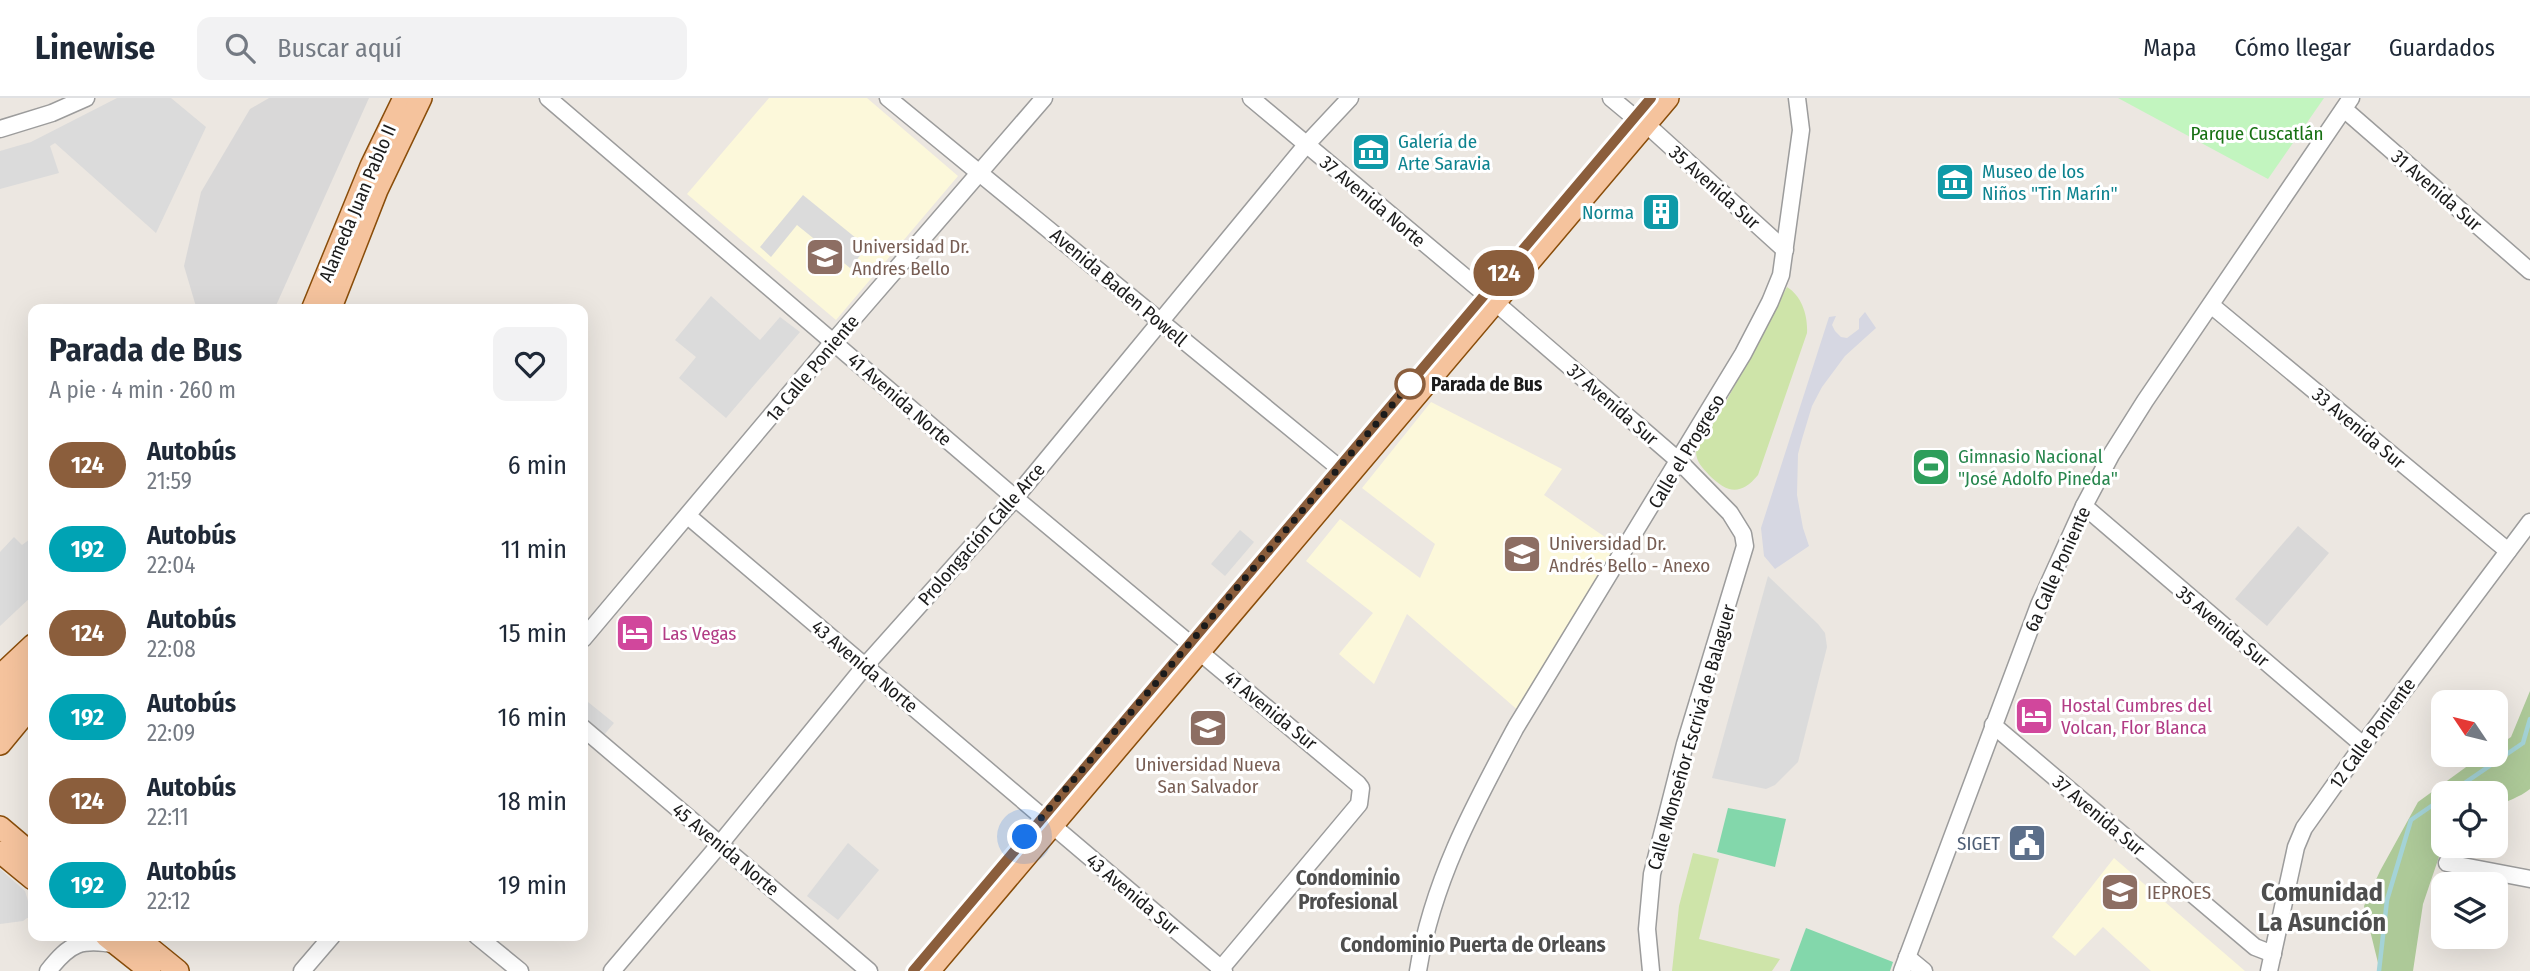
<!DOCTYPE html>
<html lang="es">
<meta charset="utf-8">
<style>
body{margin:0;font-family:"Fira Sans Condensed",sans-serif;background:#f2f2f3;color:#1f2937;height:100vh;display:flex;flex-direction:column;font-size:26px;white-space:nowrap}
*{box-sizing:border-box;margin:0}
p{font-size:23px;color:#747a83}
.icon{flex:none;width:38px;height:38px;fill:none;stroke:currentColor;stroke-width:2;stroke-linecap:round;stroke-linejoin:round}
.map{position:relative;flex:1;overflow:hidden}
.sheet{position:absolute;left:28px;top:206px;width:560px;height:637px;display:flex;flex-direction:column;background:#fff;border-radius:14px;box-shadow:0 7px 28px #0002}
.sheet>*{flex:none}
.badge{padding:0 14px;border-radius:23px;font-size:24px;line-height:46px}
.needle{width:46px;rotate:305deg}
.controls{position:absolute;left:2431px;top:592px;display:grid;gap:14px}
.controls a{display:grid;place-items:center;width:77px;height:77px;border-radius:14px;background:#fff;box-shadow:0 7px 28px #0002;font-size:35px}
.you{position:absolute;width:35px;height:35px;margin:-18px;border:5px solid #fff;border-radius:50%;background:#1a73e8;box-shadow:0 0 0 10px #1a73e833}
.map>.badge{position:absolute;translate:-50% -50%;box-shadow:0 0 0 4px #fff}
.round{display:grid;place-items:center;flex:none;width:74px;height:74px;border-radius:14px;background:#f2f2f3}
.summary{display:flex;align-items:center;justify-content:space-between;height:119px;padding:0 21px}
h1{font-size:33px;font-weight:700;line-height:52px}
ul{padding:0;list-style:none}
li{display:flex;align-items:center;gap:21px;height:84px;padding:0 21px}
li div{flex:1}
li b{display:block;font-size:26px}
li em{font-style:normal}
li .badge{min-width:77px;font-weight:700;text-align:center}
header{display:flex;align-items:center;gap:42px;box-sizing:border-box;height:98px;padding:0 35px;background:#fff;border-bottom:2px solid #e0e1e3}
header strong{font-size:33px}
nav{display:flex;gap:38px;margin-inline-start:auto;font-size:24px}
.search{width:490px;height:63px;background:#f2f2f3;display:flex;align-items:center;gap:18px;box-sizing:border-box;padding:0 24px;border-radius:14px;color:#747a83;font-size:26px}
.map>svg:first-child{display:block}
.residential{fill:#d9d8d8}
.education{fill:#fcf8da}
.grass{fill:#cee4a9}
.forest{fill:#adc998}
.park{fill:#c2f5bf}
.pitch{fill:#83d7ab}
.parking{fill:#dbdbdb}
.plaza{fill:#d6d7e2}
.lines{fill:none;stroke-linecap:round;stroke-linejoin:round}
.stream{stroke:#a4d3d7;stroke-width:4.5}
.minor-casing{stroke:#9c9c9c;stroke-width:19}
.major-casing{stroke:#894d0a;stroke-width:24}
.minor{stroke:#fff;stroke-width:16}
.major{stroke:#f5c39d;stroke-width:21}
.line-casing{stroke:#fff;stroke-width:16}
.line{stroke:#8b5e3c;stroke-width:10}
.walk{stroke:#1b1b1b;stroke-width:7;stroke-dasharray:0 12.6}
.stop-dot{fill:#fff;stroke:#8b5e3c;stroke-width:3.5}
.labels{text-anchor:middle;stroke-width:6;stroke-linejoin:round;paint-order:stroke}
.park-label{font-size:19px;fill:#177012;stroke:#fff}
.culture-label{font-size:19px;fill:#0d838f;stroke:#fff;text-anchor:start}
.street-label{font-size:19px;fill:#1b1b1b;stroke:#fff}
.education-label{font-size:19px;fill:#785e54;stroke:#fff;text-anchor:start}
.stop-label{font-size:19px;font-weight:bold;fill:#1b1b1b;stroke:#fff;text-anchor:start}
.leisure-label{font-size:19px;fill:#27864d;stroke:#fff;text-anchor:start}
.hotel-label{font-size:19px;fill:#b23c85;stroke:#fff;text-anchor:start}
.service-label{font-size:19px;fill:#4e5e75;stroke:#fff;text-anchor:end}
.neighbourhood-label{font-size:21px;font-weight:bold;fill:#4e4e4e;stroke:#fff}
.district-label{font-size:26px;font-weight:bold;fill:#4e4e4e;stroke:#fff}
</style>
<header>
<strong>Linewise</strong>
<div class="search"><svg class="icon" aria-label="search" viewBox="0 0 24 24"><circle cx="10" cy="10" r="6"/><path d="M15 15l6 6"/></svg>Buscar aquí</div>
<nav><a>Mapa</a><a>Cómo llegar</a><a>Guardados</a></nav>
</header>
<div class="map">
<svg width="2530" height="873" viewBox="0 0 2530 873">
<rect width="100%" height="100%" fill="#ece7e1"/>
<g class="residential">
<polygon points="269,0 369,0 274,212 197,212 184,168 201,94 250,11"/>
<polygon points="2298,428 2329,455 2267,528 2235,501"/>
</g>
<g class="education">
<polygon points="769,0 867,0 958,78 836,222 687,96"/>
<polygon points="1431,304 1562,371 1544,397 1618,448 1520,614 1407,516 1374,586 1339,556 1373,515 1306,463 1340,421 1420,480 1435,446 1362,390"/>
<polygon points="2114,760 2245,873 2151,873 2103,829 2075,858 2052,839"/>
</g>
<g class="grass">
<path d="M1787,189C1802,198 1808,218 1807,235L1758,377C1740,399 1726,394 1709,377C1702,369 1696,364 1696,353L1721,313Z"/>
<polygon points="1693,755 1719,761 1699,841 1780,861 1772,873 1672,873 1679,808"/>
</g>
<path class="forest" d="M2530,593V691C2519,700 2507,702 2496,710V695H2443V747L2423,806L2413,873H2380L2364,808L2380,773L2418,704L2484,656H2496V649L2511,639Z"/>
<polygon class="park" points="2118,0 2324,0 2268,81"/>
<g class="pitch">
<polygon points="1728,710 1786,721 1775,769 1717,754"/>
<polygon points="1806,830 1893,864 1890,873 1790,873"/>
</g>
<g class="parking">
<polygon points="117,0 171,0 206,29 156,135 55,45 50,48 59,75 0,91 0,53 31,44"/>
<polygon points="803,97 867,149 850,170 797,127 771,159 760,149"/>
<polygon points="711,198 760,242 780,219 800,234 726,320 679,280 696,259 675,242"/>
<polygon points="1240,432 1254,444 1225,478 1211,466"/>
<polygon points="14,439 22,447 33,439 33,497 0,528 0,454"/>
<polygon points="1768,478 1818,526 1825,535 1827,549 1798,664 1775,687 1766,691 1712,680"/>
<polygon points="583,600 614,625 603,638 583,621"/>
<polygon points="848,745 879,772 838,822 807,798"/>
<polygon points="0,771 25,793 33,820 27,820 23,823 0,826"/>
</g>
<polygon class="plaza" points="1865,214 1876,230 1845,258 1822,289 1812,308 1802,341 1798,356 1797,397 1803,430 1809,448 1775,471 1764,458 1761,430 1829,219 1836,218 1832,227 1835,233 1841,239 1847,240 1859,231 1859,221"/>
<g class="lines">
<g class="stream">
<polyline points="2450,695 2523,645 2530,621"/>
<polyline points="2379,873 2387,802 2411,722 2443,700"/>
</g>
<g class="minor-casing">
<g id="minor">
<polyline points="548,0 1015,400 1358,686 1361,690 1359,706 1219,873"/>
<polyline points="888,0 1349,378"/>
<polyline points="1251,0 1496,205 1679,363 1730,415 1743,436 1745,448 1685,646 1652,776 1647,831 1651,873"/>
<polyline points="1611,0 1635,20"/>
<polyline points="2344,11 2530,173"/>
<polyline points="1646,26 1785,152"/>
<polyline points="0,31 52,15 86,0"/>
<polyline points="2211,207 2508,453"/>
<polyline points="2084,408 2363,647"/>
<polyline points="688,418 1224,873"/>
<polyline points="583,541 833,244 1044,0"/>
<polyline points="1993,627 2255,849 2273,856"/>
<polyline points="583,630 869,873"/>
<polyline points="2447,765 2530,781"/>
<polyline points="477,838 520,873"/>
<polyline points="1907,859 1924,873"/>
<path d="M48,873C70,845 81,840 117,847"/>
<polyline points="302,873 332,838"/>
<polyline points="612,873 720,746 865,568 1015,400 1306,47 1350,0"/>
<path d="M1418,873C1432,784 1474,707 1516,629L1743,256L1770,204L1781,177L1801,32L1797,0"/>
<polyline points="1902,873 2039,507 2084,408 2111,357 2145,303 2351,0"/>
<polyline points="2269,873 2296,749 2304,730 2363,647 2530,424"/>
</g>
</g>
<g class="major-casing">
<g id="major">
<polyline points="312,212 371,68 404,0"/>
<polyline points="330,212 377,92 421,0"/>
<polyline points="0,578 33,547"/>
<polyline points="0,598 33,567"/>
<polyline points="0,622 33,589"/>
<polyline points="0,646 33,606"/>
<polyline points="0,729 33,757"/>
<polyline points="0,754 33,781"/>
<polyline points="106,838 150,873"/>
<polyline points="135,838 178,873"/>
<polyline points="929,873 1668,0"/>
</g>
</g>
<use href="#minor" class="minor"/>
<use href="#major" class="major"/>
</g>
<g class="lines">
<g class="line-casing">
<polyline id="line" points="913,873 1651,0"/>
</g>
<use href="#line" class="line"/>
<polyline class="walk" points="1025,739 1410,286"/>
</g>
<defs>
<g id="museum-square" transform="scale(2.0125)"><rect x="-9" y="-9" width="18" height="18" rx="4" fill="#0f9aa8" stroke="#fff"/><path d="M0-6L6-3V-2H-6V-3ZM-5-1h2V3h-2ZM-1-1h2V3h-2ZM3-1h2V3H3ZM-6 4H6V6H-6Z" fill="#fff"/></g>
<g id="building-square" transform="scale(2.0125)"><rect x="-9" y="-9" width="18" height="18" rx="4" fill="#0f9aa8" stroke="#fff"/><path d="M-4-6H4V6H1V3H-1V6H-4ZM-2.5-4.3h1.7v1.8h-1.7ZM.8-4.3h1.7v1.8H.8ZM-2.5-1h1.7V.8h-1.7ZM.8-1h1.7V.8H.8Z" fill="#fff"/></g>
<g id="university-square" transform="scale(2.0125)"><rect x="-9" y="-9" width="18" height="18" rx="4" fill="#8d6e63" stroke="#fff"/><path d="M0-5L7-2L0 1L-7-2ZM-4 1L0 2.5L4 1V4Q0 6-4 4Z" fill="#fff"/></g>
<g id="stadium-square" transform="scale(2.0125)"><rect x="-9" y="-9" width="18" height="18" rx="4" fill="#2e9e5b" stroke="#fff"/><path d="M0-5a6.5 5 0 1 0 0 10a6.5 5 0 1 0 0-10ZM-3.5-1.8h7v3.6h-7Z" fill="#fff"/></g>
<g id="hotel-square" transform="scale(2.0125)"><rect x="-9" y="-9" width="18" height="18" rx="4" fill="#d1479c" stroke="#fff"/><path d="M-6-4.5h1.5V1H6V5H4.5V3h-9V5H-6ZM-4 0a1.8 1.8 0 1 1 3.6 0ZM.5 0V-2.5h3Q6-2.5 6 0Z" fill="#fff"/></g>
<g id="civic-square" transform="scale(2.0125)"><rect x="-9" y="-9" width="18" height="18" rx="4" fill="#5c6f8a" stroke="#fff"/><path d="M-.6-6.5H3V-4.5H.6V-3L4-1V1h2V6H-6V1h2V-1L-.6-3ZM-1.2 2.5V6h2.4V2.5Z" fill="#fff"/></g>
</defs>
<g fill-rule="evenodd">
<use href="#museum-square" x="1371" y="54"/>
<use href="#museum-square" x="1955" y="84"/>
<use href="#building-square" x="1661" y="114"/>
<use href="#university-square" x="825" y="159"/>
<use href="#stadium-square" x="1931" y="369"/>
<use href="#university-square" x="1522" y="456"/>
<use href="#hotel-square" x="635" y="535"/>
<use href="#hotel-square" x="2034" y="618"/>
<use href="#university-square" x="1208" y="630"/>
<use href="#civic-square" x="2027" y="745"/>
<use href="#university-square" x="2120" y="794"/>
</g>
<circle class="stop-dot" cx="1410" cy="286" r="14"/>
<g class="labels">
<g class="park-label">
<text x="2257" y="42">Parque Cuscatlán</text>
</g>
<g class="culture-label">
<text x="1398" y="50">Galería de<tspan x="1398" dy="22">Arte Saravia</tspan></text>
<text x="1982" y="80">Museo de los<tspan x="1982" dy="22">Niños "Tin Marín"</tspan></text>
<text x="1634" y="121" text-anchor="end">Norma</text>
</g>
<g class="street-label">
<text transform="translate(1715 89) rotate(42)" y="7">35 Avenida Sur</text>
<text transform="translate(2437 92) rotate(41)" y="7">31 Avenida Sur</text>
<text transform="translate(1373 103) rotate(40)" y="7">37 Avenida Norte</text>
<text transform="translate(357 105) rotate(-67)" y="7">Alameda Juan Pablo II</text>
<text transform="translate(1119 189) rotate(40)" y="7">Avenida Baden Powell</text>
<text transform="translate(812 270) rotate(-50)" y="7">1a Calle Poniente</text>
<text transform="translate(900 301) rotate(41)" y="7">41 Avenida Norte</text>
<text transform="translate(1613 306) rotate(41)" y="7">37 Avenida Sur</text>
<text transform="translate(2359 330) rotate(40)" y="7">33 Avenida Sur</text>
<text transform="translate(1686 353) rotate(-59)" y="7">Calle el Progreso</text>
<text transform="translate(981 436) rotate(-49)" y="7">Prolongación Calle Arce</text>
<text transform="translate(2057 471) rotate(-66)" y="7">6a Calle Poniente</text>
<text transform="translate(2223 528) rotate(40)" y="7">35 Avenida Sur</text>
<text transform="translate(865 568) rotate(40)" y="7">43 Avenida Norte</text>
<text transform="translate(1271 612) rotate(39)" y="7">41 Avenida Sur</text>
<text transform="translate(2372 635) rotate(-54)" y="7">12 Calle Poniente</text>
<text transform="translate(1691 639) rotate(-74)" y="7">Calle Monseñor Escrivá de Balaguer</text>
<text transform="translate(2099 717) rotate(40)" y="7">37 Avenida Sur</text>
<text transform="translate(726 751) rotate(40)" y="7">45 Avenida Norte</text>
<text transform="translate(1133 796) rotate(40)" y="7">43 Avenida Sur</text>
</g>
<g class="education-label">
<text x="852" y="155">Universidad Dr.<tspan x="852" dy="22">Andres Bello</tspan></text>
<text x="1549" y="452">Universidad Dr.<tspan x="1549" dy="22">Andrés Bello - Anexo</tspan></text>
<text x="1208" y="673" text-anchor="middle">Universidad Nueva<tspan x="1208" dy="22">San Salvador</tspan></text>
<text x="2147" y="801">IEPROES</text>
</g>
<g class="stop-label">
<text x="1431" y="293">Parada de Bus</text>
</g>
<g class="leisure-label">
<text x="1958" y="365">Gimnasio Nacional<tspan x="1958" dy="22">"José Adolfo Pineda"</tspan></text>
</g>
<g class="hotel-label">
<text x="662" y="542">Las Vegas</text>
<text x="2061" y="614">Hostal Cumbres del<tspan x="2061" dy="22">Volcan, Flor Blanca</tspan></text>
</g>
<g class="service-label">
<text x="2000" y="752">SIGET</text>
</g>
<g class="neighbourhood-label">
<text x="1348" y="787">Condominio<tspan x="1348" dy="24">Profesional</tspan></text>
<text x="1473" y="854">Condominio Puerta de Orleans</text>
</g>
<g class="district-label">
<text x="2322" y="803">Comunidad<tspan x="2322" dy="30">La Asunción</tspan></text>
</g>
</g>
</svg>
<div class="controls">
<a><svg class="needle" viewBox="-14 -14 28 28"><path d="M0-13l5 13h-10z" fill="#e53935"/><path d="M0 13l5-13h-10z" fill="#747a83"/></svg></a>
<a><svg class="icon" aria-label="locate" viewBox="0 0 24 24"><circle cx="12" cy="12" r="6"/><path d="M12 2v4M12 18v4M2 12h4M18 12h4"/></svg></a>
<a><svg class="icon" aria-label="layers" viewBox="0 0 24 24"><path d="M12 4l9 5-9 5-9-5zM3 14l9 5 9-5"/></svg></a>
</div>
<div class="you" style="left:1025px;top:739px"></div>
<b class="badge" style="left:1504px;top:175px;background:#8b5e3c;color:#fff">124</b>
<section class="sheet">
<div class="summary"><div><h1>Parada de Bus</h1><p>A pie · 4 min · 260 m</p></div><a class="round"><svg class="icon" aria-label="heart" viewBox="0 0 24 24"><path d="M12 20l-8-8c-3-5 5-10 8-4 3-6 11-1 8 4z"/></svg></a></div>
<ul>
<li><span class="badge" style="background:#8b5e3c;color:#fff">124</span><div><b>Autobús</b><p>21:59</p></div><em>6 min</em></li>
<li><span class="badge" style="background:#00a3b4;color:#fff">192</span><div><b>Autobús</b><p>22:04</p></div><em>11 min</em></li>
<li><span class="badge" style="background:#8b5e3c;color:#fff">124</span><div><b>Autobús</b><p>22:08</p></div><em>15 min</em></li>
<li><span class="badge" style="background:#00a3b4;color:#fff">192</span><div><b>Autobús</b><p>22:09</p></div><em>16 min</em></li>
<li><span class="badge" style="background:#8b5e3c;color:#fff">124</span><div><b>Autobús</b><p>22:11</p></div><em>18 min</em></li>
<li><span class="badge" style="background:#00a3b4;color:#fff">192</span><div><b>Autobús</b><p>22:12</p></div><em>19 min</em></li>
</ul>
</section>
</div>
